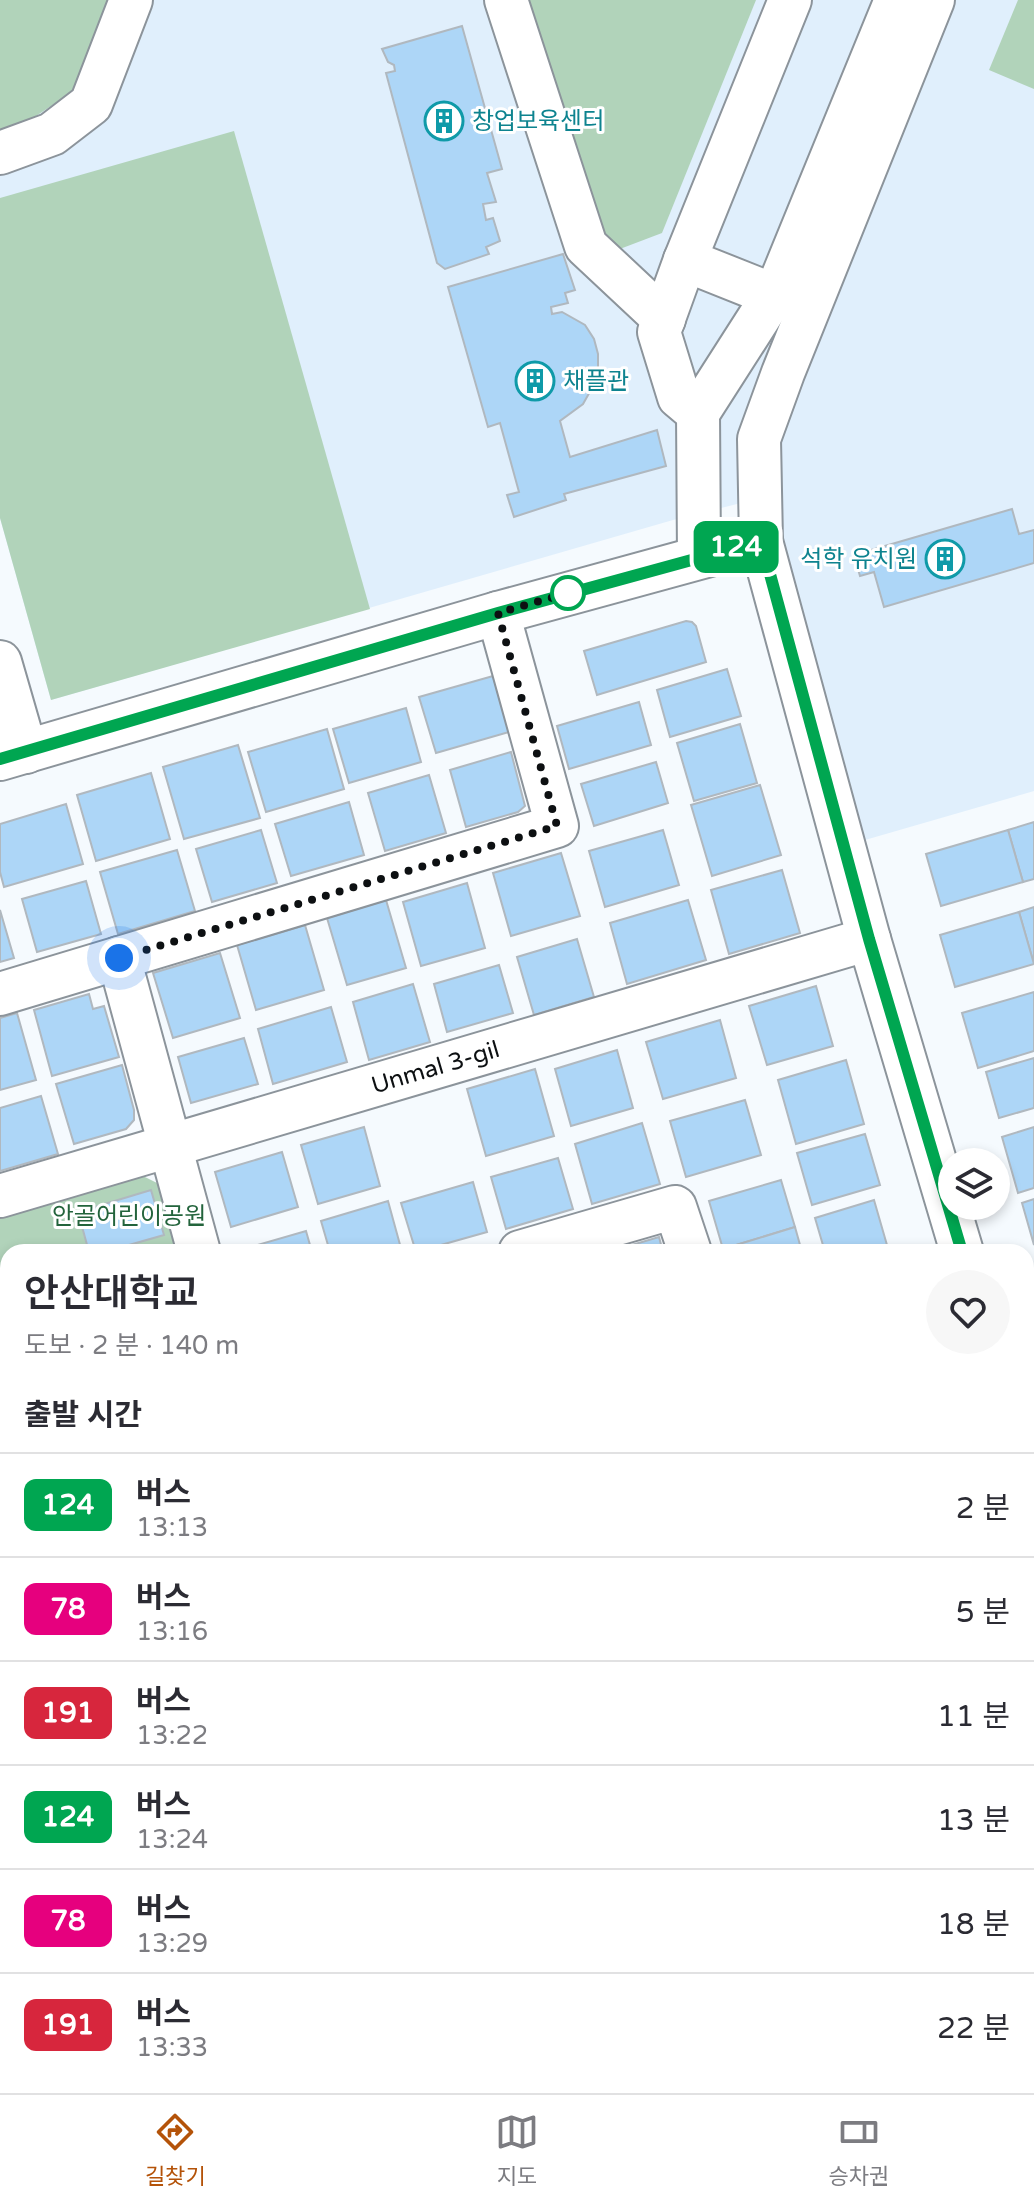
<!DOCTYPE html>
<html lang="ko">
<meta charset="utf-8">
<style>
body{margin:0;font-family:"Varela Round","Noto Sans KR",sans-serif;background:#f7f7f7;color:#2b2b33;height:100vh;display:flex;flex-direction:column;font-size:30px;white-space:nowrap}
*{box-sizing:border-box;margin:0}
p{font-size:26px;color:#7c7c81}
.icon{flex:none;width:44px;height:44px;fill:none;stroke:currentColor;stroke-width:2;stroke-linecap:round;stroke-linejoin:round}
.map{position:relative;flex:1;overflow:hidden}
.details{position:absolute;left:0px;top:1244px;width:1034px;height:850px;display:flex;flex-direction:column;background:#fff;border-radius:24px 24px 0 0;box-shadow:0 4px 12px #0003}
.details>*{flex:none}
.badge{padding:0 16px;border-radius:12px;font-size:28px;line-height:52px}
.buttons{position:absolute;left:938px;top:1148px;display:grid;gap:16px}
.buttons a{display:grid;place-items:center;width:72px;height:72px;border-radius:50%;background:#fff;box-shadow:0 4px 12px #0003;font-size:40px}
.you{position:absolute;width:40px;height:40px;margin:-20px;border:6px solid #fff;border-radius:50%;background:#1a73e8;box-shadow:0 0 0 12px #1a73e833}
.map>.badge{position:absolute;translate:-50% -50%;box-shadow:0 0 0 4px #fff}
h2{padding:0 24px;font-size:30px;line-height:72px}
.round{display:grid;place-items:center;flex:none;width:84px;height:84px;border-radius:42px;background:#f7f7f7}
.head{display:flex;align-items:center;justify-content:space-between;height:136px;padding:0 24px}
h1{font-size:38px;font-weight:600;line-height:60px}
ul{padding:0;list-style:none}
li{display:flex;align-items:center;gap:24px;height:104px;padding:0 24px;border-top:2px solid #e1e1e2}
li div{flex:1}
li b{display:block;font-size:30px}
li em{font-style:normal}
li .badge{min-width:88px;font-weight:700;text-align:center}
.dock{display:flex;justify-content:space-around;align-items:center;height:112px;border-top:2px solid #e1e1e2;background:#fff;font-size:22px;color:#7c7c81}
.dock a{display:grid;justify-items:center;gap:4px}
.dock .on{color:#b45309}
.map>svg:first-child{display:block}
.built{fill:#e0effc}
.green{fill:#b1d3ba}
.building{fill:#add6f7;stroke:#b0b8bf;stroke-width:2}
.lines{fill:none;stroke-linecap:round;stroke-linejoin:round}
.minor-casing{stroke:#8c949b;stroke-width:46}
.minor{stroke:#fff;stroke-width:42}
.line-casing{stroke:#fff;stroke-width:18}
.line{stroke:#00a651;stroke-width:12}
.walk{stroke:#0d1012;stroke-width:8;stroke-dasharray:0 14.4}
.stop-dot{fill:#fff;stroke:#00a651;stroke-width:4}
.labels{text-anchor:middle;stroke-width:6;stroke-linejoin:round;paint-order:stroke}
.culture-label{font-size:24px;fill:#0d838f;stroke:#fff;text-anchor:start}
.street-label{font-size:24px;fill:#0d1012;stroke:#fff}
.park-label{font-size:24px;fill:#23643c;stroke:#fff}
</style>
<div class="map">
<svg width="1034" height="2093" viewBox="0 0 1034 2093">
<rect width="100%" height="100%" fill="#f5fafe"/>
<polygon class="built" points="148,0 1034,0 1034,791 865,840 769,496 673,520 51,700 0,518 0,131"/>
<g class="green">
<polygon points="0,0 148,0 87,82 24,124 0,131"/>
<polygon points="528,0 756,0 662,233 604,255"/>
<polygon points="1018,0 1034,0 1034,89 989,70"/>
<polygon points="234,131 370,609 51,700 0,518 0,198"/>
<polygon points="143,1176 159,1184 178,1252 8,1252 8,1388 0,1390 0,1218"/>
<polygon points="646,2086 917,2086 919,2093 638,2093 637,2089"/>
</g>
<g class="building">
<polygon points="462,26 502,169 487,173 496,202 483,204 486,220 493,218 500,241 486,247 489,254 445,269 437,263 386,73 395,71 394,65 388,62 382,49"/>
<polygon points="563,254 575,290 565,293 568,303 551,307 552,314 562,312 585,325 594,339 598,354 598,373 592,388 583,404 560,421 570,457 657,430 666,466 564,494 566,500 514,517 507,495 519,492 500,423 488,427 448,287"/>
<polygon points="1012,509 1019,534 1034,530 1034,563 884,607 874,572 860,576 854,555"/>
<polygon points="686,621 692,622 696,626 706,662 597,695 584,651"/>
<polygon points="727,669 741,716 670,737 657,690"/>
<polygon points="493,676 509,732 436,753 419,697"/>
<polygon points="639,702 651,745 569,769 557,726"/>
<polygon points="406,708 421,762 349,783 333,729"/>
<polygon points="740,724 757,783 694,801 677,743"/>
<polygon points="327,729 344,789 266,812 248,752"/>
<polygon points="238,745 260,818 184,839 163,767"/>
<polygon points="511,752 525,806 518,812 466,827 450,770"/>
<polygon points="656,762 668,803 594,826 581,784"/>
<polygon points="151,773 170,839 96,861 77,795"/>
<polygon points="429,775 446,833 385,851 368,793"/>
<polygon points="760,785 781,855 712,876 691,805"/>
<polygon points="349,802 364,855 291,876 275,824"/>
<polygon points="66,804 83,864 4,887 0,872 0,824"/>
<polygon points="1034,822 1034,879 1023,882 1008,830"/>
<polygon points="261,830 277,883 212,902 196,849"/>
<polygon points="663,830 679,885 605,907 589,851"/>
<polygon points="1008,830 1023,882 941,906 926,854"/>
<polygon points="177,850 195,911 118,934 100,872"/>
<polygon points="561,853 580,916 511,936 493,873"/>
<polygon points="782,870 800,933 729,954 711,890"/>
<polygon points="86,881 101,934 37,952 22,899"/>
<polygon points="467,883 485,948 421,966 403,902"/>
<polygon points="386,900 406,968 347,985 327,918"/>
<polygon points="688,900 706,960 627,984 610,923"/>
<polygon points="1034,907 1034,964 1019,912"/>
<polygon points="0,910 14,958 0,962"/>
<polygon points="1019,912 1034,964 955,987 940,935"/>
<polygon points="305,925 324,990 256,1010 237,945"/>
<polygon points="577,939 594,997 534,1015 517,957"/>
<polygon points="220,953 240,1018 173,1038 153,973"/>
<polygon points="499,965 513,1013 447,1032 434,984"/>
<polygon points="413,984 430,1042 369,1060 353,1002"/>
<polygon points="816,986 833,1046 767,1065 749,1006"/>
<polygon points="1034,992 1034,1051 978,1068 962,1013"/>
<polygon points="89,994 93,1009 104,1006 119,1057 52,1076 34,1010"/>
<polygon points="331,1007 347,1062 273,1084 258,1029"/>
<polygon points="17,1013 36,1080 0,1090 0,1018"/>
<polygon points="720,1020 736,1078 663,1099 646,1042"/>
<polygon points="244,1038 258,1084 191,1103 178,1057"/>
<polygon points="617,1050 633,1108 571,1126 555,1069"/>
<polygon points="1034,1058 1034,1108 999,1118 986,1072"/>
<polygon points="846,1060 864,1124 796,1144 778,1080"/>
<polygon points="122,1065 134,1110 134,1120 126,1129 74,1144 56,1084"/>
<polygon points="535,1069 554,1136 486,1156 467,1089"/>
<polygon points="41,1096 58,1154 0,1171 0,1108"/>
<polygon points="745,1100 761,1155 686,1177 670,1121"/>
<polygon points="642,1123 660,1184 592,1204 575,1144"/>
<polygon points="364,1127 380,1186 318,1204 301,1145"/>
<polygon points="1034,1127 1034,1188 1018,1193 1002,1137"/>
<polygon points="865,1134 880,1185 812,1205 797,1153"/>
<polygon points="282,1152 298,1207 231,1227 215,1172"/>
<polygon points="558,1158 573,1209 506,1229 491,1177"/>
<polygon points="781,1180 795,1227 723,1249 709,1201"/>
<polygon points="473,1182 487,1232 416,1252 401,1203"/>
<polygon points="151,1190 164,1235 129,1245 131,1252 89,1252 78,1212"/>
<polygon points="1034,1199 1034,1245 1022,1203"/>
<polygon points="874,1200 889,1252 825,1252 815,1218"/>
<polygon points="388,1201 402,1252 330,1252 321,1221"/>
<polygon points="795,1227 802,1252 724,1252 723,1249"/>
<polygon points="306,1231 312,1252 237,1252 237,1251"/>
<polygon points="659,1237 663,1252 608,1252"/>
<polygon points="8,1427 8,1496 6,1496 0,1477 0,1429"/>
<polygon points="8,1639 8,1706 0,1709 0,1641"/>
<polygon points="8,1721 8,1790 0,1787 0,1724"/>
<polygon points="1027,1790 1034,1792 1034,1852 1026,1855"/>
<polygon points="1034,1858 1034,1933 1026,1935 1026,1861"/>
<polygon points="8,1925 8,1975 0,1978 0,1928"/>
<polygon points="1034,2022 1034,2068 1026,2070 1026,2024"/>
<polygon points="1034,2085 1034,2093 1007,2093"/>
<polygon points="15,2086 55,2086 57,2093 0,2093 0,2090"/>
<polygon points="69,2086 147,2086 149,2093 71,2093"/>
<polygon points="156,2086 236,2086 237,2091 229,2093 158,2093"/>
<polygon points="278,2086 330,2086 332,2093 256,2093"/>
<polygon points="345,2086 416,2086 418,2093 347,2093"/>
</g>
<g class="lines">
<g class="minor-casing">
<g id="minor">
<polyline points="506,0 586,246 664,319"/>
<polyline points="0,153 52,134 91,104 131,0"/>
<polyline points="685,260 773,295"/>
<polyline points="698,413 679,397 659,332 685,260 790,0"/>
<polyline points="761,541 759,439 783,373 933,0"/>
<polyline points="699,556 698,413 778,288 896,0"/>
<polyline points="0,662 26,752"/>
<polyline points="0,759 498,613 761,541 869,939 962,1252"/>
<polyline points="119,958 199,1252"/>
<polyline points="0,994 557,826 498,613"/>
<path id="s1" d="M0,1196L869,939"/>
<polyline points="520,1252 675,1207 690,1252"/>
<polyline points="0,1403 8,1401"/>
<polyline points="1026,1461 1034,1487"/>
<polyline points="0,1606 8,1604"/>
<polyline points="1026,1735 1034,1733"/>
<polyline points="0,1808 8,1806"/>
<polyline points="0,2037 8,2035"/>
<polyline points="447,2086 449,2093"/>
<polyline points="940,2086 942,2093"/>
<polyline points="554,2093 578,2086"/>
</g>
</g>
<use href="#minor" class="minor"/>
</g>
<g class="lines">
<g class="line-casing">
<polyline id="line" points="0,759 498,613 761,541 869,939 962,1252"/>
</g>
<use href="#line" class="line"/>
<polyline class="walk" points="119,958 557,826 498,613 568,593"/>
</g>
<defs>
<g id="building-ring" transform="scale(2)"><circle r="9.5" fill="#fff" stroke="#0f9aa8" stroke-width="1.5"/><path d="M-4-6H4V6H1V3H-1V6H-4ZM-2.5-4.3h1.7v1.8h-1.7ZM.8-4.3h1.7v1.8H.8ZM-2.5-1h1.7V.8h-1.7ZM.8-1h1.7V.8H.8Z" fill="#0f9aa8"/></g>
</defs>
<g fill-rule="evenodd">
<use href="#building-ring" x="444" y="121"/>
<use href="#building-ring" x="535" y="381"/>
<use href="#building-ring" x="945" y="559"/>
</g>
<circle class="stop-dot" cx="568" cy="593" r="16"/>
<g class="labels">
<g class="culture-label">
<text x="472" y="129">창업보육센터</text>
<text x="563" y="389">채플관</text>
<text x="917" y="567" text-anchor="end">석학 유치원</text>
</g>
<g class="street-label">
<text dy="8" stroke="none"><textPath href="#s1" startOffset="454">Unmal 3-gil</textPath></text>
</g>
<g class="park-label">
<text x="129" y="1224">안골어린이공원</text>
</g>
</g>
</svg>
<div class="buttons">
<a><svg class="icon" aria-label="layers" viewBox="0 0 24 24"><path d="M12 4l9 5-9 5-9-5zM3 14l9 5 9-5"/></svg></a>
</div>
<div class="you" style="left:119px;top:958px"></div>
<b class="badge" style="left:736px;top:547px;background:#00a651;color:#fff">124</b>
<section class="details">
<div class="head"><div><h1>안산대학교</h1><p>도보 · 2 분 · 140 m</p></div><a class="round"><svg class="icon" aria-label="heart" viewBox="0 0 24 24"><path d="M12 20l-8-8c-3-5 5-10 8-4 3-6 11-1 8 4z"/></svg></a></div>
<h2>출발 시간</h2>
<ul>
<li><span class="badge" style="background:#00a651;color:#fff">124</span><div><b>버스</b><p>13:13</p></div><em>2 분</em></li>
<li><span class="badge" style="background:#e6007e;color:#fff">78</span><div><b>버스</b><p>13:16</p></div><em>5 분</em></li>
<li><span class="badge" style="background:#d7263d;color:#fff">191</span><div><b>버스</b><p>13:22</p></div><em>11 분</em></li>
<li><span class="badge" style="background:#00a651;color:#fff">124</span><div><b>버스</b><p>13:24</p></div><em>13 분</em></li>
<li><span class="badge" style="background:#e6007e;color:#fff">78</span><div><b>버스</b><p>13:29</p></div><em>18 분</em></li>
<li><span class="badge" style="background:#d7263d;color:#fff">191</span><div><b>버스</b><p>13:33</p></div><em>22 분</em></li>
</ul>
</section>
</div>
<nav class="dock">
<a class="on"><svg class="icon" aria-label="directions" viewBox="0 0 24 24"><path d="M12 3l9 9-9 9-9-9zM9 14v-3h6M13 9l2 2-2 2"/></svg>길찾기</a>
<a><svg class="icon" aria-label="map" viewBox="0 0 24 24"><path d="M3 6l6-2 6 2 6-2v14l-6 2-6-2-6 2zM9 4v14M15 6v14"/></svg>지도</a>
<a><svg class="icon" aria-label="tickets" viewBox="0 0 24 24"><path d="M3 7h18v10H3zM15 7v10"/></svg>승차권</a>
</nav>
